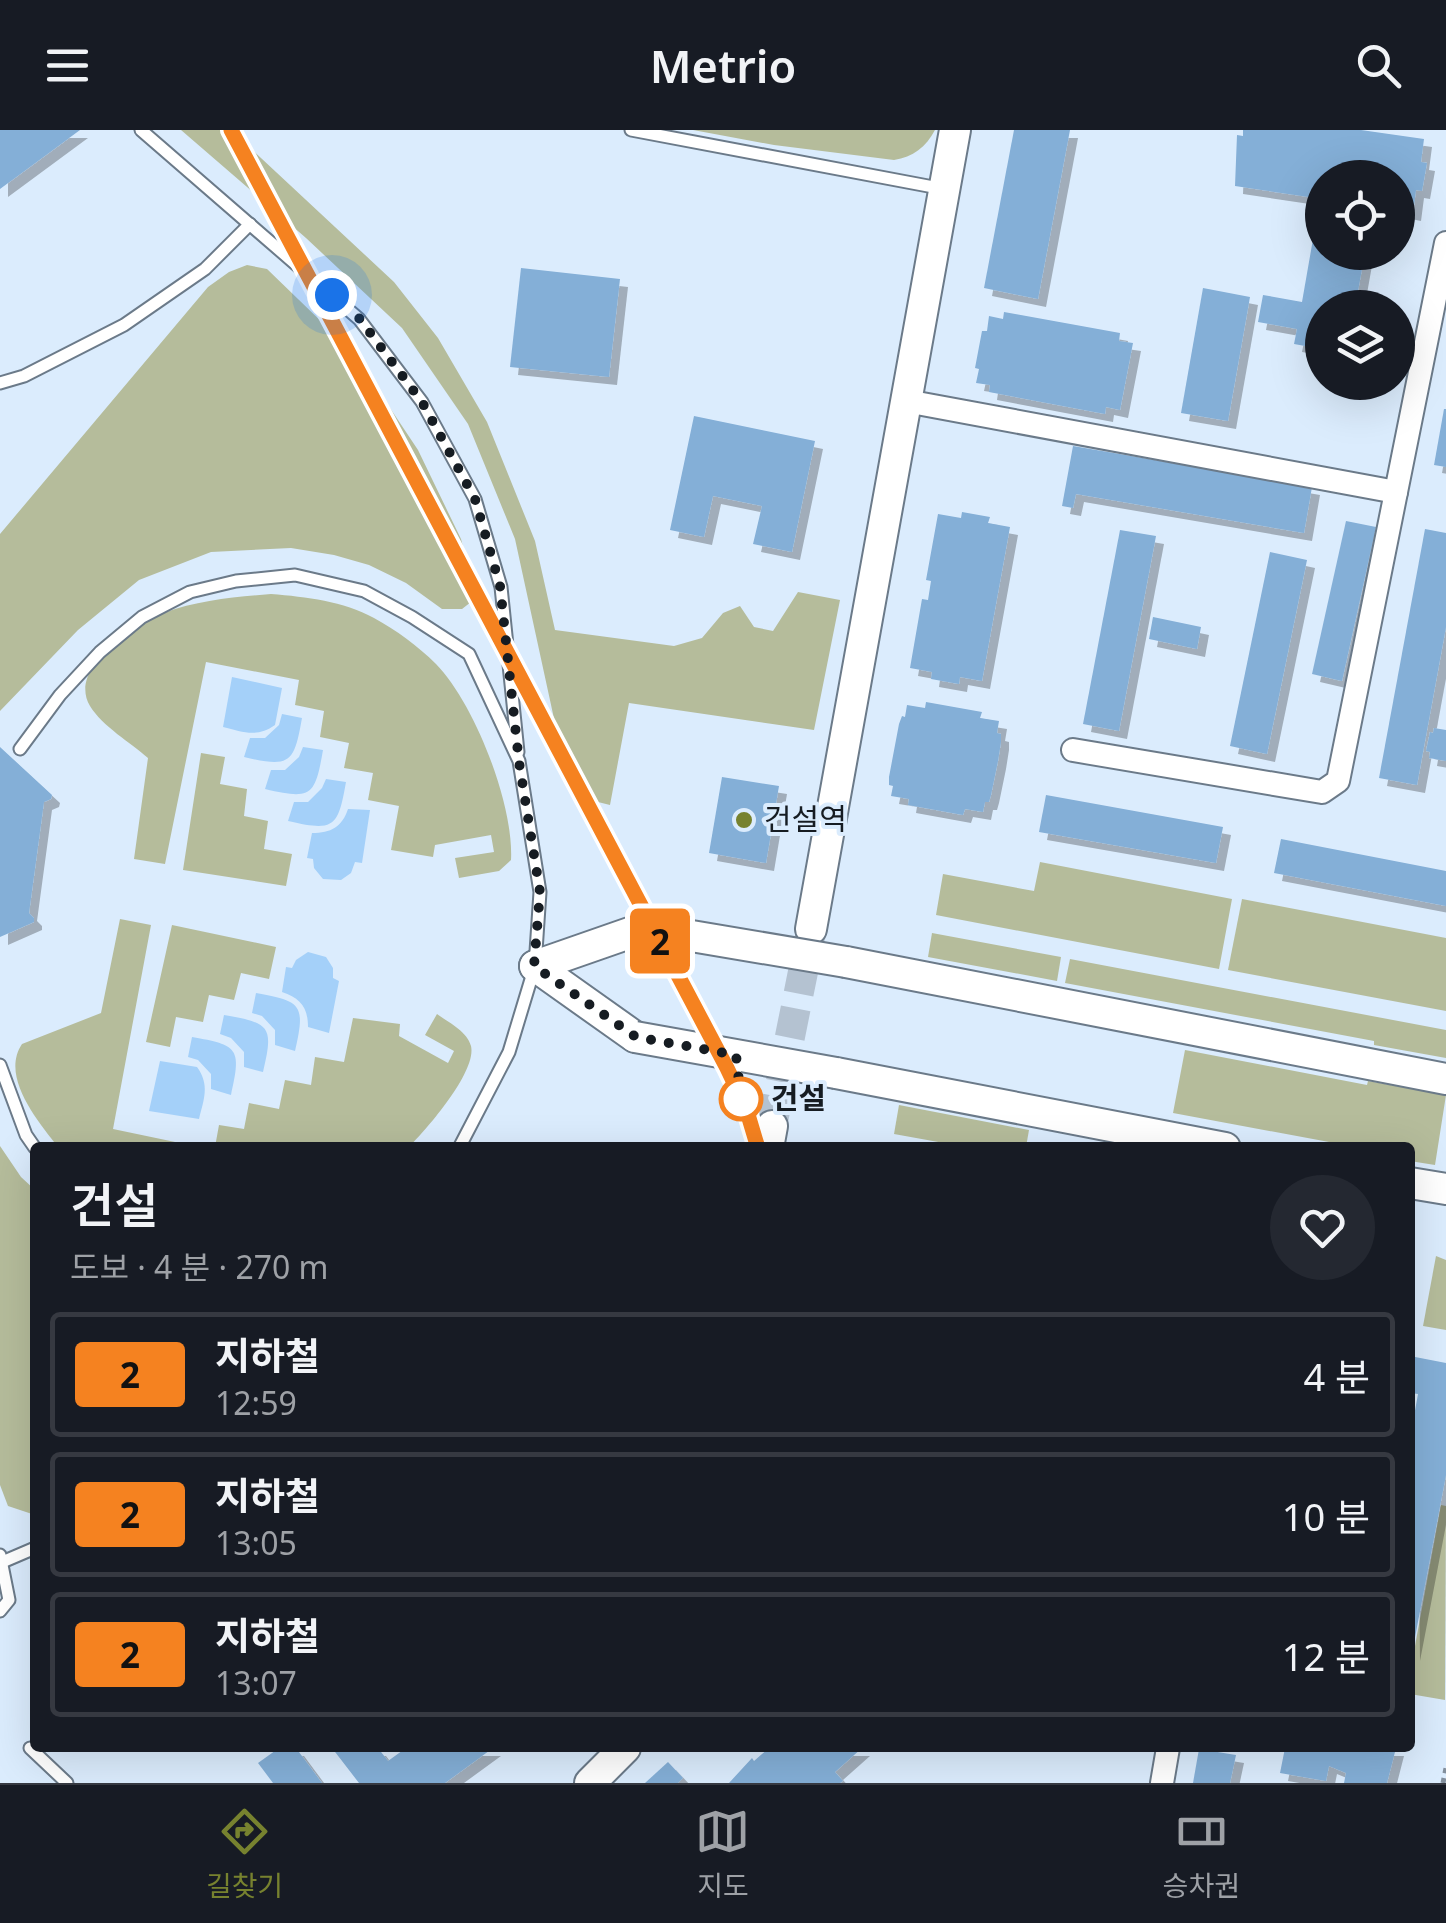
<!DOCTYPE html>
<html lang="ko">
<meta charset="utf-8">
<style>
body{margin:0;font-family:"Noto Sans","Noto Sans KR",sans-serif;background:#242831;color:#f1f3f6;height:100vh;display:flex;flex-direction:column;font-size:38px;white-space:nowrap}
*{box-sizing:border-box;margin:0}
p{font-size:32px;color:#9ea1a6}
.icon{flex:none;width:55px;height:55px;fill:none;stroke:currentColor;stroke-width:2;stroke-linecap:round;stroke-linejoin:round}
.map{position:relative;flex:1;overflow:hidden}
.details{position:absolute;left:30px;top:1012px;width:1385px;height:610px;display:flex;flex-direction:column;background:#171b24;border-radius:10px;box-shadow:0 10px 40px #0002}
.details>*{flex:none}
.badge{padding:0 20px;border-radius:8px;font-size:35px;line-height:65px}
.controls{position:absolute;left:1305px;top:30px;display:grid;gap:20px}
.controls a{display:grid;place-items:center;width:110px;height:110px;border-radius:50%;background:#171b24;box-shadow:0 10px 40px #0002;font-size:50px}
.you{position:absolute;width:50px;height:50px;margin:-25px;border:8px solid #fff;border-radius:50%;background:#1a73e8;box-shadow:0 0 0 15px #1a73e833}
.map>.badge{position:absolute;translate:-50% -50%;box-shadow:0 0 0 5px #fff}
.round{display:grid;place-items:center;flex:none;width:105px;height:105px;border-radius:52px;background:#242831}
.summary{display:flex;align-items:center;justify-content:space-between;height:170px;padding:0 40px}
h1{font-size:48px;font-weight:600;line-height:75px}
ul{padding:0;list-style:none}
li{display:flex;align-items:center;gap:30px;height:125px;margin:0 20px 15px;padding:0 20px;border:5px solid #363941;border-radius:10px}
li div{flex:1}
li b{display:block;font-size:38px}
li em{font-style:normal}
li .badge{min-width:110px;font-weight:700;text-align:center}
header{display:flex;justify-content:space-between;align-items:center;height:130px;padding:0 40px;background:#171b24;font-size:45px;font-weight:600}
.menu{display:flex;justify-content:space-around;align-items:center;height:140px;border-top:2px solid #363941;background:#171b24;font-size:28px;color:#9ea1a6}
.menu a{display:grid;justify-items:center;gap:5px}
.menu .current{color:#77822f}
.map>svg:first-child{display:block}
.green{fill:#b5bc9b}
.water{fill:#a4d0f9}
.building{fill:#84afd7;filter:url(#shadow)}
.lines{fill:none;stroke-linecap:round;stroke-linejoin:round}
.secondary-tunnel{stroke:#b4c2d1;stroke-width:30;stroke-dasharray:30 15;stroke-linecap:butt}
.lane-casing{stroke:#6b7a89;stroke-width:15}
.street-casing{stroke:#6b7a89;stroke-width:26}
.secondary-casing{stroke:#6b7a89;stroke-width:34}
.path{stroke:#838f9c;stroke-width:5;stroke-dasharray:5 5;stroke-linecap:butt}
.lane{stroke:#fff;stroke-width:11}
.street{stroke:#fff;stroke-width:22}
.secondary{stroke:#fff;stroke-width:30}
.secondary-bridge-casing{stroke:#6b7a89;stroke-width:34;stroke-linecap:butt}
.secondary-bridge{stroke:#fff;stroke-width:30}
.line-casing{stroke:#fff;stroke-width:22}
.line{stroke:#f58220;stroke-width:15}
.walk{stroke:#161c22;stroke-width:10;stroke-dasharray:0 18}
.poi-dot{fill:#77822f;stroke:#dbecfd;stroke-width:4}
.stop-dot{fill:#fff;stroke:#f58220;stroke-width:5}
.labels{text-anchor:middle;stroke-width:8;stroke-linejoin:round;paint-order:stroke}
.poi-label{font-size:30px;fill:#161c22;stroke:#dbecfd;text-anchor:start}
.stop-label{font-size:30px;font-weight:bold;fill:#161c22;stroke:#dbecfd;text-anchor:start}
</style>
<header><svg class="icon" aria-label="menu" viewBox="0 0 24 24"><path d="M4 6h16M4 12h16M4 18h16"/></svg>Metrio<svg class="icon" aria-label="search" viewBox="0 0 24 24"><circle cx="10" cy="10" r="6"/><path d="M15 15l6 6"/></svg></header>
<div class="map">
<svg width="1446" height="1653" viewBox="0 0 1446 1653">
<defs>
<filter id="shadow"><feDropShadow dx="8" dy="8" stdDeviation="0" flood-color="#0004"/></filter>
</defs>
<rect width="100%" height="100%" fill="#dbecfd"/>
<g class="green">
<polygon points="181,0 231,0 394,152 438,208 487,292 535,411 555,500 674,516 702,508 723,483 740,476 754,497 773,501 798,462 840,470 814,600 629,573 610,675 578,667 568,653 515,409 468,294 402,198 306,108"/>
<path d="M693,0H935C926,17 913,27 894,30L774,15Z"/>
<polygon points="247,135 267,139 329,199 374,254 418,320 461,409 473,455 471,472 462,479 442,479 406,453 369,435 334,425 291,418 211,422 139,450 78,500 0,581 0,404 208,157 229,142"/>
<path d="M271,464C307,467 343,471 374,488C396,500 418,516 436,534C475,574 514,675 511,730L499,741L459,748L455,728L494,722L491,705L435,715L433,727L391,720L399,676L368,670L373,643L344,638L349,613L320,607L324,581L295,575L299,550L206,532L165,734L134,729L148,628C131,613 102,596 90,576C67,538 135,495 164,483C198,470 236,467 271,464Z"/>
<polygon points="201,623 225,627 220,654 247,659 244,686 268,691 264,719 292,724 286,756 183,740"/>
<polygon points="1040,732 1232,769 1219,839 936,785 943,744 1034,761"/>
<polygon points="1242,769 1446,808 1446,881 1228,840"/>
<path d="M120,789L151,795L113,999L199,1017H58C38,991 0,947 22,914L101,883Z"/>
<polygon points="172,795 276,817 269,849 241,843 234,870 209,865 203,892 176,887 170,917 146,912"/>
<polygon points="932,803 1061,827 1057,851 928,827"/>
<polygon points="1070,829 1446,900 1446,928 1374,915 1374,911 1065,853"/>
<path d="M437,884C448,892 467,901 471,916C477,942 426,1000 409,1017H215L219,995L244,999L249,973L279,979L285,950L311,955L315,927L344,932L353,888L400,894L399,906L448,933L454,921L425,905Z"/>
<polygon points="1185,920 1367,955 1368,951 1446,965 1435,1035 1410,1031 1410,1018 1356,1017 1173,983"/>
<polygon points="899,975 1029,1000 1026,1017 966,1017 894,1004"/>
<polygon points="0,1016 21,1047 35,1060 35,1385 8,1376 0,1355"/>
<polygon points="1436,1126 1446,1130 1446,1200 1423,1196"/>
<polygon points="1441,1375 1446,1376 1445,1570 1410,1564 1410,1543"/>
</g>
<g class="water">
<path d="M232,547L282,558L275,595C257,608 243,602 223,597Z"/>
<path d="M282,584L302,588C294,633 291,638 244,627L250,608H265L279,595Z"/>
<path d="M303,617L323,620C315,666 312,670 265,659L271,640H285L299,627Z"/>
<path d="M326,649L346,652C338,697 335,702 288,691L294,672H308L322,658Z"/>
<path d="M348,679L370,680L362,733L355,732L351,743L341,750L323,749L314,738L313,729L307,728L312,703C331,703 342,697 348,679Z"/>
<path d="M308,822L326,827L333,838V848L339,851L329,903L308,897C308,877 300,868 282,862L286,837L292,838L296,830Z"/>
<path d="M256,863C301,871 306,874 295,921L275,915V900L262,886L252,883Z"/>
<path d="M224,885C270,893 274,896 263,942L244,937V922L231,908L220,904Z"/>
<path d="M192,907C238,915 242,918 231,965L211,959V944L198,930L188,927Z"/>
<path d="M160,931L197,937C210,955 204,969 199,989L149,981Z"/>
</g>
<g class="building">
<polygon points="0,0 80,0 0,59"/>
<polygon points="1014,0 1070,0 1038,169 984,158"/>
<polygon points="1243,0 1361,0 1424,9 1421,32 1427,33 1422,61 1416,60 1413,83 1398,80 1398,48 1322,48 1322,69 1235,56 1237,5 1243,6"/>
<polygon points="1313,109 1322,111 1322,122 1365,122 1355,178 1322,178 1322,219 1294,214 1297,199 1258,192 1263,165 1302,172"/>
<polygon points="521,138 620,149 609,247 510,237"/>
<polygon points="1203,158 1250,167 1228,291 1181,283"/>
<polygon points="1004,182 1120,203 1119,211 1133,213 1120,280 1106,277 1105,284 989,262 990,255 976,253 979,239 975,238 982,201 987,201 989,186 1003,189"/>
<polygon points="1444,279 1446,279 1446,337 1434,335"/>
<polygon points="694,286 815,311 792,422 753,414 762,376 713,366 704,407 670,400"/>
<polygon points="1073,316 1312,357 1304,403 1076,364 1073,378 1062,376"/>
<polygon points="962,382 990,387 988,393 1010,397 982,551 960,547 959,554 931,549 932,542 910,538 922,469 928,470 931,451 926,450 938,384 961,388"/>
<polygon points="1346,391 1376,397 1342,551 1312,544"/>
<polygon points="1425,399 1446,403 1446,497 1417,655 1379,648"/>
<polygon points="1120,400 1156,406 1119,601 1083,594"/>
<polygon points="1270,422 1307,430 1267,624 1230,616"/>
<polygon points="1153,487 1201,497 1197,519 1149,509"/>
<polygon points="926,572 982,582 980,588 999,591 997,603 1001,604 1001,612 998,631 991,665 989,672 985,672 983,682 965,679 963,685 908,675 909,669 891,666 893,656 889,655 889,647 899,594 902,586 905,587 907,575 925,578"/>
<polygon points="1434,598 1446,600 1446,631 1429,628 1430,622 1426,621 1430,602 1433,603"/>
<polygon points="0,617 52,665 51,669 44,672 29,783 34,788 34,792 0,807"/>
<polygon points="722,647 779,656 766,733 709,723"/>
<polygon points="1046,665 1223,697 1216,733 1039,702"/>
<polygon points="1281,709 1446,741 1446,776 1274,743"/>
<polygon points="1410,1226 1446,1233 1446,1345 1412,1523 1410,1308 1418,1264 1410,1263"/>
<polygon points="279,1618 296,1618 322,1653 273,1653 258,1633"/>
<polygon points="332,1618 378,1618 388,1631 406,1618 493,1618 445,1653 359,1653"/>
<polygon points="769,1618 862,1618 835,1642 843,1651 840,1653 729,1653 752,1628 754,1631"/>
<polygon points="1285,1618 1396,1618 1387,1653 1344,1653 1346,1643 1329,1636 1326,1651 1280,1643"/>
<polygon points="1199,1619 1236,1625 1230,1653 1193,1653"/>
<polygon points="668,1632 683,1648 678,1653 645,1653"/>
</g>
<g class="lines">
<polyline class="secondary-tunnel" points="772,996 811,802"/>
<g class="lane-casing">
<g id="lane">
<polyline points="141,0 359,189 422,272 475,369 501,457 518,622"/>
<polyline points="631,0 944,59"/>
<polyline points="0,253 24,246 124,195 205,139 250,94"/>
<polyline points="20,619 60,565 100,522 142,487 190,462 236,451 295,445 364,461 412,487 469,524 519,631 540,762 535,836 509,922 459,1018"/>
<polyline points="0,935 26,1005 35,1018"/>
<polyline points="0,1425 9,1470 0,1481"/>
<polyline points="0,1433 35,1418"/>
<polyline points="30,1618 67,1653"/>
</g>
</g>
<g class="street-casing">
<g id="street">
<polyline points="906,271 1396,362"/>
<polyline points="1073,620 1322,662 1338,651 1446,113"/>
<polyline points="1162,1653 1168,1618"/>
</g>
</g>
<g class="secondary-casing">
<g id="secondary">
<polyline points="811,799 955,0"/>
<polyline points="846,832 1446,949"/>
<polyline points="535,836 635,907"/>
<polyline points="535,836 644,798"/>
<polyline points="836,943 1225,1018"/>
<polyline points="768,1018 772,996"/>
<polyline points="1410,1053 1446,1059"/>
<polyline points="590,1653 625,1618"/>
</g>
</g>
<polyline class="path" points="1443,1653 1446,1638"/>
<use href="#lane" class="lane"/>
<use href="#street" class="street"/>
<use href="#secondary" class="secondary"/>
<g class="secondary-bridge-casing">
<g id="secondary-bridge">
<polyline points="644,798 846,832"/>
<polyline points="635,907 836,943"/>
</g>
</g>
<use href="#secondary-bridge" class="secondary-bridge"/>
</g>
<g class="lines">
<g class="line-casing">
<polyline id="line" points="231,0 727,938 746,978 758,1018"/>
</g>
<use href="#line" class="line"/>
<polyline class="walk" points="332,165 359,188 422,272 475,369 500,456 519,632 540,762 534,836 636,907 736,925 741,969"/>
</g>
<circle class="poi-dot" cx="744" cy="690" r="10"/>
<circle class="stop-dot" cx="741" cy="969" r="20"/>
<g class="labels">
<g class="poi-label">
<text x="764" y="700">건설역</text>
</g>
<g class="stop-label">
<text x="771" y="979">건설</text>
</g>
</g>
</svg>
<div class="controls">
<a><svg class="icon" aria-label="locate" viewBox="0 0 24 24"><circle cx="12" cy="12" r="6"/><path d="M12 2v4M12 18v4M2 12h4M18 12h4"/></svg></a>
<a><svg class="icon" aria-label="layers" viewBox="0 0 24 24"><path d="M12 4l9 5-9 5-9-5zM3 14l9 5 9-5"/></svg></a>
</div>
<div class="you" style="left:332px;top:165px"></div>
<b class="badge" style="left:660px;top:811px;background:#f58220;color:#111">2</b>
<section class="details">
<div class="summary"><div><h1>건설</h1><p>도보 · 4 분 · 270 m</p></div><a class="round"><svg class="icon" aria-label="heart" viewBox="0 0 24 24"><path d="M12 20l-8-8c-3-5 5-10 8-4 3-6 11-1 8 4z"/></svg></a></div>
<ul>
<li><span class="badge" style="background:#f58220;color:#111">2</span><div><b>지하철</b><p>12:59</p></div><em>4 분</em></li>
<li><span class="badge" style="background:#f58220;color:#111">2</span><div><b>지하철</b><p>13:05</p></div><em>10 분</em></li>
<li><span class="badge" style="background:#f58220;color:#111">2</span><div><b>지하철</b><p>13:07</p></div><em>12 분</em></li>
</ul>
</section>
</div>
<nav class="menu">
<a class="current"><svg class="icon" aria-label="directions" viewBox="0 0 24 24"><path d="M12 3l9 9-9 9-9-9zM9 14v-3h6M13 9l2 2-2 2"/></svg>길찾기</a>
<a><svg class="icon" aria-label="map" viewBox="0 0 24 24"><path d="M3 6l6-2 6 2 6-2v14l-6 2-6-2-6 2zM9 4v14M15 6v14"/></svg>지도</a>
<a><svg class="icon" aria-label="tickets" viewBox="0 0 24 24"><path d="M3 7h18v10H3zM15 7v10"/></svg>승차권</a>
</nav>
